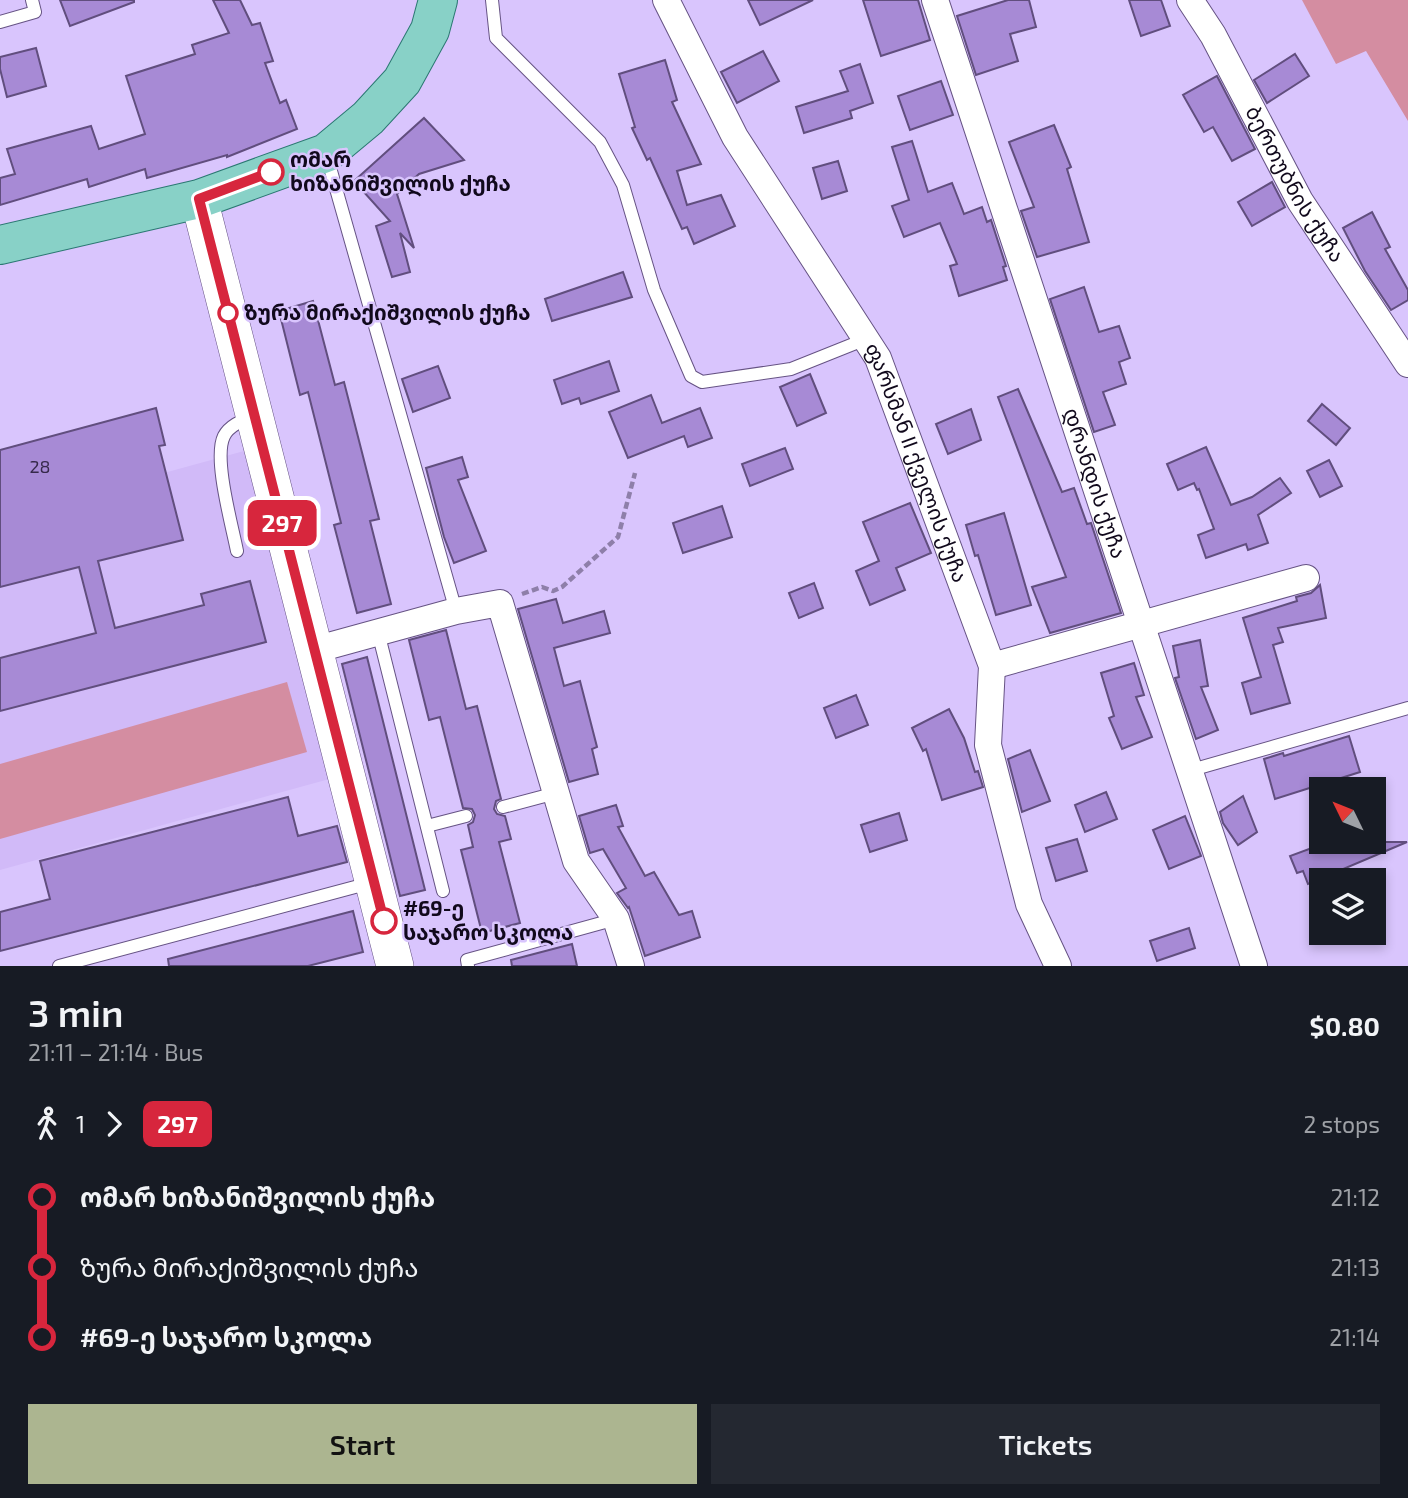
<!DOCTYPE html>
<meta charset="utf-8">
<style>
body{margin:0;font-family:"Exo 2","Noto Sans Georgian",sans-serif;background:#242831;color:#f1f3f6;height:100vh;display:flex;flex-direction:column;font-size:26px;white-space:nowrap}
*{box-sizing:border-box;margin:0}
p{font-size:23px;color:#9ea1a6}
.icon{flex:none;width:38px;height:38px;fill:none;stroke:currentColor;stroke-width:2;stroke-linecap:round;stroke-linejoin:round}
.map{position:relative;height:966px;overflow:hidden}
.details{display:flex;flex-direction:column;background:#171b24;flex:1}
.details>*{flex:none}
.badge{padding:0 14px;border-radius:10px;font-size:24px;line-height:46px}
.needle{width:46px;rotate:313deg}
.controls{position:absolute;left:1309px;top:777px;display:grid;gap:14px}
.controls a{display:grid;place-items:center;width:77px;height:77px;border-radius:0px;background:#171b24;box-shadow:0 4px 10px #0003;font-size:35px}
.map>.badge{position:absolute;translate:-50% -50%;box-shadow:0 0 0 4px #fff}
.legs{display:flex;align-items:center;gap:10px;height:77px;padding:0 28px;font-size:23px}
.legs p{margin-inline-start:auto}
.overview{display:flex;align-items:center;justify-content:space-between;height:119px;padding:0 28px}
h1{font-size:38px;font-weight:600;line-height:52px}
.primary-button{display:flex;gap:14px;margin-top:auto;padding:14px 28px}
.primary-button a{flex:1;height:80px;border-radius:0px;background:#acb590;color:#111;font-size:28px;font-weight:600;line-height:80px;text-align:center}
.primary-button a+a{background:#242831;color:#f1f3f6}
ul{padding:0 28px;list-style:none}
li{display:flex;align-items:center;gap:24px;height:70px;font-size:26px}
li i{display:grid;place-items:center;width:10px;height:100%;margin:0 9px;background:currentColor}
li i::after{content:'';width:18px;height:18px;margin:-9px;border:5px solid;border-radius:50%;background:#171b24}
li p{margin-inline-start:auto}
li:first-child i{background:linear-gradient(#0000 50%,currentColor 0)}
li:last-child i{background:linear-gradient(currentColor 50%,#0000 0)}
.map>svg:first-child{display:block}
.built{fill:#d1baf8}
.green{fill:#d48da1}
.building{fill:#a78ad5;stroke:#614e7e;stroke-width:2}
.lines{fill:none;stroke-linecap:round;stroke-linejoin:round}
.lane-casing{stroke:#665384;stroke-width:14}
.street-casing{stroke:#665384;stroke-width:28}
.secondary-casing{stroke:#665384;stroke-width:38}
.primary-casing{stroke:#2b7872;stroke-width:40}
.path{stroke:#8e7fa9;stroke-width:4.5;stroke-dasharray:7 3.5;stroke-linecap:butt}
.lane{stroke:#fff;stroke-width:12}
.street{stroke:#fff;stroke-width:26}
.secondary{stroke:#fff;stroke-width:37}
.primary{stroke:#88d1c7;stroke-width:38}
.line-1-casing{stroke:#fff;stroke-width:16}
.line-1{stroke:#d7263d;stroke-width:10}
.stop-1-dot{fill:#fff;stroke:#d7263d;stroke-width:3.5}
.labels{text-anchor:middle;stroke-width:5;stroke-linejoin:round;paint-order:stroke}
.number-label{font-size:18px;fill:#36294a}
.stop-label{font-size:21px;font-weight:bold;fill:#11091c;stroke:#d9c5fd;text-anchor:start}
.street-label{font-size:21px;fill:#11091c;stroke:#d9c5fd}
</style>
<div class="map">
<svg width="1408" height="966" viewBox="0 0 1408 966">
<rect width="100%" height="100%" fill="#d9c5fd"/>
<polygon class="built" points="244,451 333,778 0,870 0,518"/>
<g class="green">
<polygon points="1302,0 1408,0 1408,121 1366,51 1336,64"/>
<polygon points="287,682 307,752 0,839 0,764"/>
</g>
<g class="building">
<polygon points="60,0 134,0 134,2 70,26"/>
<polygon points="213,0 240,0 252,25 260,23 273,61 265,63 280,103 286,100 297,129 227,157 227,155 147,178 145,169 89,187 87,179 0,205 0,178 15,174 7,149 91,126 99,149 145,134 126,76 195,54 192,45 229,33"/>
<polygon points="748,0 813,0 760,25"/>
<polygon points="863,0 918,0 930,40 881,56"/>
<polygon points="1008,0 1029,0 1036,27 1010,34 1018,61 976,75 957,16"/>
<polygon points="1129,0 1161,0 1170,26 1141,36"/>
<polygon points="36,48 46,86 7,97 0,69 0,57"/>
<polygon points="763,51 779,81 737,103 721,72"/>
<polygon points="1295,54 1309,76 1267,103 1254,80"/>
<polygon points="665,60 677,100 672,102 701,164 677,171 687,205 721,195 735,226 694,244 687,227 682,229 650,158 647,160 632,128 635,127 619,74"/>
<polygon points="860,64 873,103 850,111 852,118 804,133 796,107 848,91 840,71"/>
<polygon points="1217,76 1255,149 1232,161 1213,127 1204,132 1183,95"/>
<polygon points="941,81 953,115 910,130 898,96"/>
<polygon points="424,118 464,160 419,174 397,194 414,248 400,233 410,272 392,277 376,226 390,221 354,181"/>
<polygon points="1054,125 1071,167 1067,169 1089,242 1037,257 1021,211 1034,207 1009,142"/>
<polygon points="912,141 928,192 952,183 964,214 982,207 987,222 991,220 1006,266 1003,267 1007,280 959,296 950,266 957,264 940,223 904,237 892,206 909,200 892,147"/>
<polygon points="838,161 847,191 822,199 813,168"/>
<polygon points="1272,182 1285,207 1252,226 1238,202"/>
<polygon points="1372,212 1390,247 1385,249 1408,290 1408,300 1391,310 1365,271 1343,228"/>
<polygon points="623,272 632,297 552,321 545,299"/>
<polygon points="1084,287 1099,332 1119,326 1130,358 1119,362 1126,384 1103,392 1115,425 1094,432 1050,299"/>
<polygon points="313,301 335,385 344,382 379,519 370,521 391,604 357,613 334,525 341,523 308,392 300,395 279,311"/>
<polygon points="609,361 619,391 581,404 579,398 562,404 554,380"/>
<polygon points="438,366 450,398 413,412 402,379"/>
<polygon points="810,374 826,413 797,426 780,387"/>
<polygon points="1018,389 1062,492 1074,488 1087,524 1091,523 1121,613 1050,633 1032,587 1066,577 998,397"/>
<polygon points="651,395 662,423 700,408 712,438 688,447 684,436 628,458 609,412"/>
<polygon points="1322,404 1350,428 1336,445 1308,421"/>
<polygon points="156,408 165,445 159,446 183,540 98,561 115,628 204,605 201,594 250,581 266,642 0,711 0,658 96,633 79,567 0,587 0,450"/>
<polygon points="971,409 981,440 948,454 936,424"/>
<polygon points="1206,447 1231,505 1252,497 1280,478 1291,493 1258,515 1268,543 1248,550 1246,544 1206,558 1198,535 1214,529 1199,489 1197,490 1194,483 1178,490 1167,464"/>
<polygon points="785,448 793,469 750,486 742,464"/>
<polygon points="462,457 468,477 458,480 486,551 454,563 444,537 426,468"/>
<polygon points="1329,460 1342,486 1320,497 1307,471"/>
<polygon points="910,503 931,553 896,568 905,590 870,605 856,571 879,561 863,522"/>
<polygon points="722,506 732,537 683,553 673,523"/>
<polygon points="1004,513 1031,605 996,615 978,555 975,556 966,525"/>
<polygon points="814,583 823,608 799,618 789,593"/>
<polygon points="1320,585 1326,618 1278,628 1283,642 1273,645 1290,703 1251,714 1242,683 1261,677 1243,618 1297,601 1296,597 1311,593"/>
<polygon points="556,599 563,623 604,611 610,633 554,648 564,686 580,681 597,747 592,749 598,774 569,782 518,609"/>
<polygon points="446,630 466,709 477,706 501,799 496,801 494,809 497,814 505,816 511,839 499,842 520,923 482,933 461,850 473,847 468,825 473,822 475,815 472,809 463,808 440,717 429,720 409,640"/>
<polygon points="1200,640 1208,686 1201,687 1218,730 1196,739 1175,678 1179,677 1173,646"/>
<polygon points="367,657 425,890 400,896 342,664"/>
<polygon points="1134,663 1144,695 1136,697 1152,737 1122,749 1109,718 1114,716 1101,673"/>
<polygon points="856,695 868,725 836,738 824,708"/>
<polygon points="949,709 964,738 975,772 978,771 983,787 942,800 926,749 923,751 912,728"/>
<polygon points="1349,736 1360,772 1275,799 1264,759 1283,753 1284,756"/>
<polygon points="1030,750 1050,801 1022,812 1008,759"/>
<polygon points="1106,792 1117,819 1085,832 1075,805"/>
<polygon points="1243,796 1257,832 1238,845 1223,823 1220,812"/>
<polygon points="288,797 298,836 337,826 347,862 0,951 0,912 50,899 40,861"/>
<polygon points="616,805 623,826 618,827 645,876 654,872 679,915 692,911 700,937 645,956 629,907 628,908 617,893 626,888 603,849 590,853 579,816"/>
<polygon points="899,813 907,840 870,852 861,825"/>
<polygon points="1185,816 1201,856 1169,869 1153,830"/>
<polygon points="1077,839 1087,871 1056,881 1046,848"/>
<polygon points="1328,842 1407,842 1308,884 1303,871 1297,873 1290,856"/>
<polygon points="353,911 363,952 308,966 169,966 168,959"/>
<polygon points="1189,928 1195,948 1157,961 1150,941"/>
<polygon points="572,944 577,966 512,966 511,960"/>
</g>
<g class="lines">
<g class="lane-casing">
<g id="lane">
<polyline points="492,0 496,38 600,142 623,185 654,290 691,376 702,382 791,369 866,339"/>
<polyline points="0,22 35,12 32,0"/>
<polyline points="327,157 456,611"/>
<path d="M237,551C232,525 213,458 224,436C229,426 241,421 251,417"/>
<polyline points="378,632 443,891"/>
<polyline points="1188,771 1408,708"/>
<polyline points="503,807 556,793"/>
<polyline points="427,826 466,816"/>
<polyline points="59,966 370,883"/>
<polyline points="468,966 467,960 616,919"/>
</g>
</g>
<g class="street-casing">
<g id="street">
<path id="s1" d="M666,0L735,137L878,358L992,666L988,745L1029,904L1058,966"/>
<path id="s2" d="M935,0L1254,966"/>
<path id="s3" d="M1190,0L1213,35L1300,201L1408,364"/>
<polyline points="314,650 456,611 500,603 576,861 616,919 631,966"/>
<polyline points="992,666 1306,578"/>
</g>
</g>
<g class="secondary-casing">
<polyline id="secondary" points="199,199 395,966"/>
</g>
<g class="primary-casing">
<polyline id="primary" points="0,245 199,199 326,153 368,118 402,81 430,30 438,0"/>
</g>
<polyline class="path" points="522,594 542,587 553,591 562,587 618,537 635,473"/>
<use href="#lane" class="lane"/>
<use href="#street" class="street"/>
<use href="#secondary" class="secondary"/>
<use href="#primary" class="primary"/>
</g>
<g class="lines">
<g class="line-1-casing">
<polyline id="line-1" points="271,172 199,199 384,921"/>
</g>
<use href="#line-1" class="line-1"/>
</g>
<g class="stop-1-dot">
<circle cx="271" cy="172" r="12"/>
<circle cx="228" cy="313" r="9"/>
<circle cx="384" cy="921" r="12"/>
</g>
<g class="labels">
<g class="number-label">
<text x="40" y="473">28</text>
</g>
<g class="stop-label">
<text x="290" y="167">ომარ<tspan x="290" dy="24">ხიზანიშვილის ქუჩა</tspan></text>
<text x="244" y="320">ზურა მირაქიშვილის ქუჩა</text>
<text x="403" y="916">#69-ე<tspan x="403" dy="24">საჯარო სკოლა</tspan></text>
</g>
<g class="street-label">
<text dy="7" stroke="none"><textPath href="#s3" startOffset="212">ბერთუბნის ქუჩა</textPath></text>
<text dy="7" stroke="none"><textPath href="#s1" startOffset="528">ფარსმან II ქველის ქუჩა</textPath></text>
<text dy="7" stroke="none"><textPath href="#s2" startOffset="509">დრანდის ქუჩა</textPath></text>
</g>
</g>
</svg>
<div class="controls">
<a><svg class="needle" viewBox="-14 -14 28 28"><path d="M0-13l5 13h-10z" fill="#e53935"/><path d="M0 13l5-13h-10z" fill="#9ea1a6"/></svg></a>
<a><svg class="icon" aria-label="layers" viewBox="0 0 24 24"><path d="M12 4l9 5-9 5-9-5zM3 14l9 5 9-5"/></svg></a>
</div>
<b class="badge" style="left:282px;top:523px;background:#d7263d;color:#fff">297</b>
</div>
<section class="details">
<div class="overview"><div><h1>3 min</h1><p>21:11 – 21:14 · Bus</p></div><b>$0.80</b></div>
<div class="legs"><svg class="icon" aria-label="walk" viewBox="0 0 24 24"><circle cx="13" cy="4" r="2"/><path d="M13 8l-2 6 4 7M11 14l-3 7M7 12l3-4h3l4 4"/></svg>1<svg class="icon" aria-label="forward" viewBox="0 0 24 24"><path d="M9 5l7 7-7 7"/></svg><b class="badge" style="background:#d7263d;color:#fff">297</b><p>2 stops</p></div>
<ul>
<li><i style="color:#d7263d"></i><b>ომარ ხიზანიშვილის ქუჩა</b><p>21:12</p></li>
<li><i style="color:#d7263d"></i><span>ზურა მირაქიშვილის ქუჩა</span><p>21:13</p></li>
<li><i style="color:#d7263d"></i><b>#69-ე საჯარო სკოლა</b><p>21:14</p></li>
</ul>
<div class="primary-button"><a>Start</a><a>Tickets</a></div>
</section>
